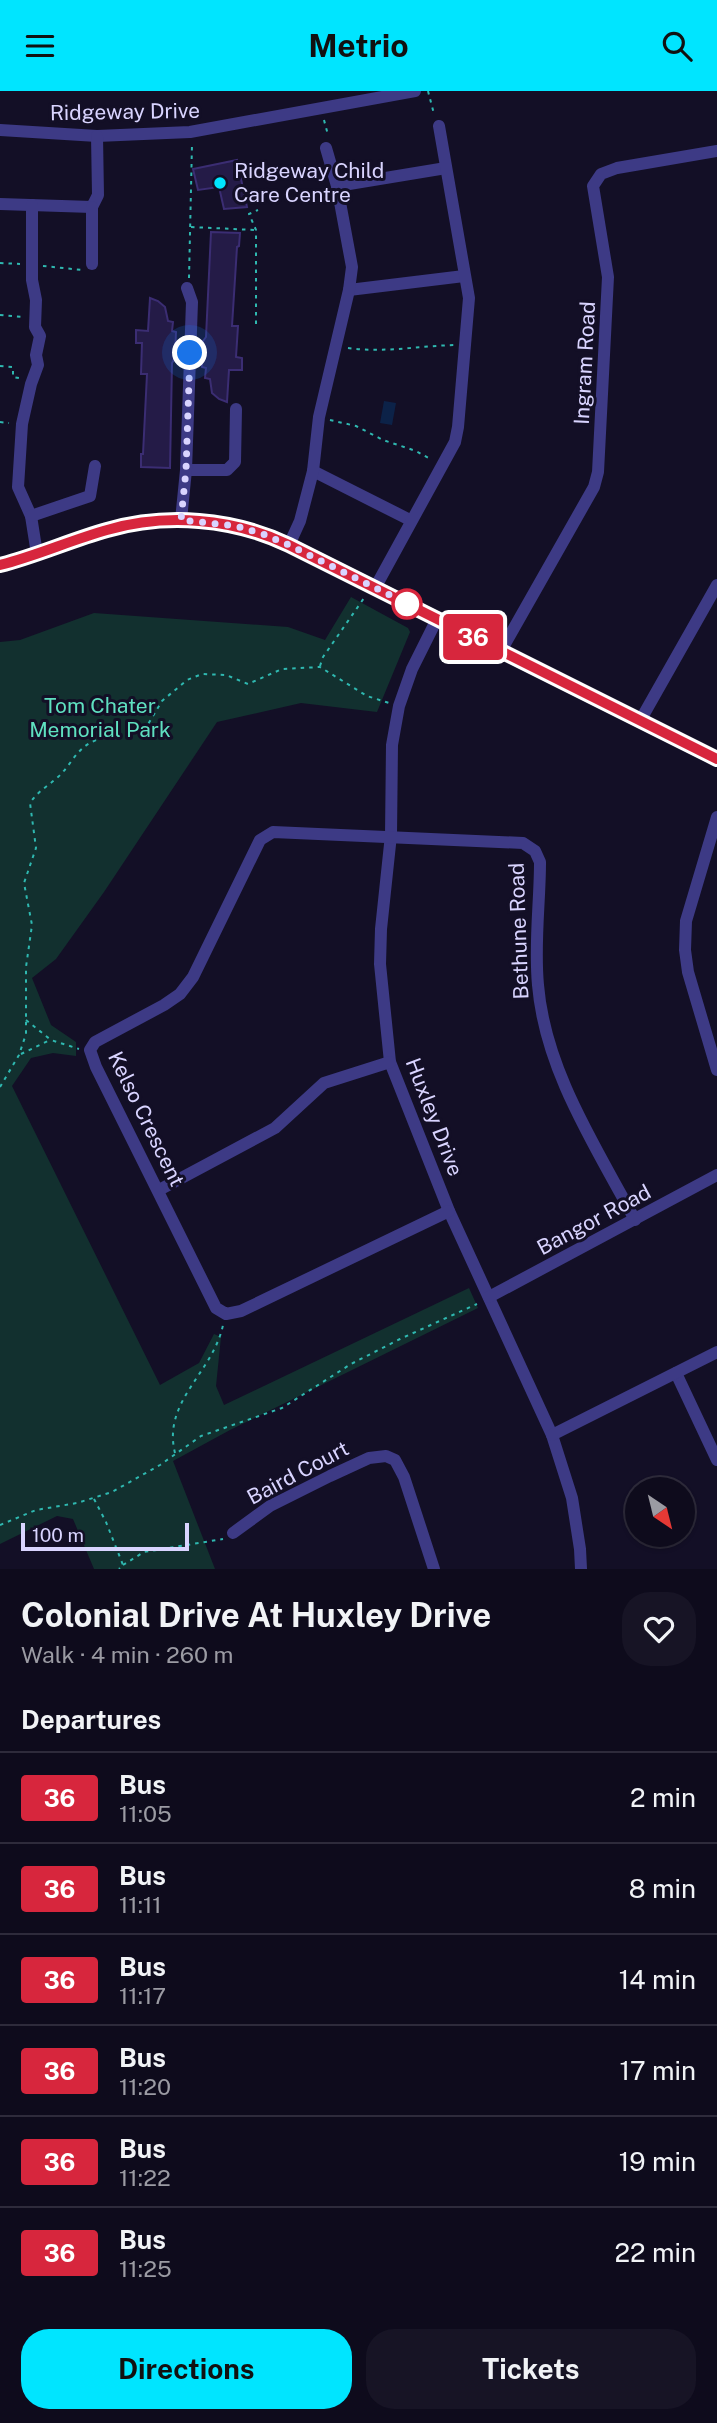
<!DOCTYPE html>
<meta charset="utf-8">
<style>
body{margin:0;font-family:"Public Sans",sans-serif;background:#171425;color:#f1f3f6;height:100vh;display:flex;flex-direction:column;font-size:26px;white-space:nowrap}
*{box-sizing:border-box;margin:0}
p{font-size:23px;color:#9b9ba3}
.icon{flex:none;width:38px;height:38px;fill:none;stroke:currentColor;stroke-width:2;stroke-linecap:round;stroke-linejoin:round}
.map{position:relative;height:1478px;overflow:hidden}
.details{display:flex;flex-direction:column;background:#0e0b1c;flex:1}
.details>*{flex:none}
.badge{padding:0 14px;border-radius:5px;font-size:24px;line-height:46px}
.needle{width:46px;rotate:145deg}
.controls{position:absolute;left:625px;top:1386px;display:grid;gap:14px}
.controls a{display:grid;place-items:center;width:70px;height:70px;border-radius:50%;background:#0e0b1c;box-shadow:0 2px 5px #0004,0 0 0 2px #2e2b3b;font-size:35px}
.scale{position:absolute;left:21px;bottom:18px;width:168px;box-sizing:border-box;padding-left:7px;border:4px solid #d9d4ff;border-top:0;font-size:19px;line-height:24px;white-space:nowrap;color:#d9d4ff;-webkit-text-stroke:5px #130f26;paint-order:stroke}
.you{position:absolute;width:35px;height:35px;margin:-18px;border:5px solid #fff;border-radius:50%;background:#1a73e8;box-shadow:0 0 0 10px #1a73e833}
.map>.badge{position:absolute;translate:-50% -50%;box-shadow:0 0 0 4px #fff}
h2{padding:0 21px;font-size:26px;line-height:63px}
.round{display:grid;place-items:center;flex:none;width:74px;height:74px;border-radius:28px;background:#171425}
.summary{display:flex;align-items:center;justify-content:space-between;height:119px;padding:0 21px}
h1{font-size:33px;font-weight:700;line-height:52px}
.cta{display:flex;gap:14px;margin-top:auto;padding:14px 21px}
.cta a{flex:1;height:80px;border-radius:28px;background:#00e5ff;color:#111;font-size:28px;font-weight:700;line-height:80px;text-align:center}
.cta a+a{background:#171425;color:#f1f3f6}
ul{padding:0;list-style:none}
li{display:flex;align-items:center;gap:21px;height:91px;padding:0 21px;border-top:2px solid #2e2b3b}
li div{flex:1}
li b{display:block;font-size:26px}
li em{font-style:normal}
li .badge{min-width:77px;font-weight:700;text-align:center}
header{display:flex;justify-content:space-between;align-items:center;height:91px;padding:0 21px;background:#00e5ff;color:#111;font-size:32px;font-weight:700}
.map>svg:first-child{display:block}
.green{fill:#12302f}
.water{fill:#0c2248}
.building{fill:#241b47;stroke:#3b2d73;stroke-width:2}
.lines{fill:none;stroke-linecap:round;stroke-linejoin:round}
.path{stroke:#2fb8b0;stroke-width:2;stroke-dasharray:3.5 5;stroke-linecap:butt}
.minor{stroke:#3d3a85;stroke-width:12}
.line-casing{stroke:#fff;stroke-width:16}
.line{stroke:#d7263d;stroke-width:10}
.walk{stroke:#d9d4ff;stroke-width:7;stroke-dasharray:0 12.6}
.poi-dot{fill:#00e5ff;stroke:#130f26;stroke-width:2.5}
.stop-dot{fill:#fff;stroke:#d7263d;stroke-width:3.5}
.labels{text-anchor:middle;stroke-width:6;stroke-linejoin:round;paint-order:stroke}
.street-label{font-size:21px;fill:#d9d4ff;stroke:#130f26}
.poi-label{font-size:21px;fill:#d9d4ff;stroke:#130f26;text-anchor:start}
.park-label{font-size:21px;fill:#5fe0c0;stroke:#130f26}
</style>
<header><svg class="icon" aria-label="menu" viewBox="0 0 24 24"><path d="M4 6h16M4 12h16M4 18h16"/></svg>Metrio<svg class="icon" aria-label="search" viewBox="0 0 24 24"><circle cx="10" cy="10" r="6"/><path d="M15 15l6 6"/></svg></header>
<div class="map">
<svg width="717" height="1478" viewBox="0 0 717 1478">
<rect width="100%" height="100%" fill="#130f26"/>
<polygon class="green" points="351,506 408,537 410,541 377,621 301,612 217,631 104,801 56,868 32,887 51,934 76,951 76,965 53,962 31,967 12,995 160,1294 199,1272 214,1243 221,1246 216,1295 224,1314 469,1197 478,1217 230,1339 173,1370 215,1478 94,1478 73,1428 57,1425 0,1453 0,551 20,549 94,522 288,536 325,549"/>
<polygon class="water" points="384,310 396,312 392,334 380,332"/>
<g class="building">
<polygon points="237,69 247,116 224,118 219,96 198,99 193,78"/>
<polygon points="211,141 240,142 239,155 237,156 232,235 238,235 236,266 242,267 242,279 229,279 227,311 219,308 212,302 210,288 205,287 206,277 202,276 203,250 206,246"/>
<polygon points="150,207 158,210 165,216 168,230 173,231 172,240 176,241 175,267 172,272 170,377 141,376 141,363 143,363 147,283 141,283 142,252 136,252 136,239 148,240"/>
</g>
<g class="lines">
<g class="path">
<polyline points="428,0 434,23"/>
<polyline points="324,29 328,44"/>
<polyline points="191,136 255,139"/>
<polyline points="0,172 20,173"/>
<polyline points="43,175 83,179"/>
<polyline points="189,187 192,53"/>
<polyline points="0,224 23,226"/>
<polyline points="256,233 256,139 249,123 258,119"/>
<path d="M348,257C383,262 419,255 454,254"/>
<polyline points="0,275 13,276 13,286 19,287"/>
<polyline points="330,329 356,335 383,349 416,360 432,369"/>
<polyline points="0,331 9,332"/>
<polyline points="320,575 323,566 364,507"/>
<polyline points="26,929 51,949 79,958"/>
<polyline points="21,963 50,949"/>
<path d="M0,996L19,964L26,943V876L32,834L24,792L36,757L30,712C38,700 48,695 58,686C68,677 74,664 84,656C97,645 130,640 147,635L162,610L187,589L202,583L226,584L248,593L282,578L320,576L367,605L389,612"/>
<path d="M175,1362C162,1310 213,1282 223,1234"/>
<polyline points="94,1408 106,1431 123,1474 119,1478"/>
<polyline points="0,1434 36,1419 77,1412 112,1401 160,1374 201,1345 282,1317 351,1273 400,1248 477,1213"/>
<polyline points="123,1474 144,1461 223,1448"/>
</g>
<g class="minor">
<polyline points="0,39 97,45 190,41 415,0"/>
<polyline points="337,95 446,77"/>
<polyline points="0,113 92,116 98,104 97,45"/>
<polyline points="32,114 32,189 36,209 35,236 40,245 36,264 38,274 31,293 22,333 18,396 31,425 37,463"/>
<polyline points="92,173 92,116"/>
<polyline points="349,199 464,185"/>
<polyline points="186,379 227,379 235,371 236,318"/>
<polyline points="313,380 410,429"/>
<polyline points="31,425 90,405 95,375"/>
<polyline points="181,429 186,379 192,211 187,197"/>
<polyline points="289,454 300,430 313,380 319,326 349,199 352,176 337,95 326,57"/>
<path d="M0,474C37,465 71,449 107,439C166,423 225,428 281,450L717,668"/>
<polyline points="375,497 455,351 458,336 469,207 439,35"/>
<polyline points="437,528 412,578 399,615 392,654 391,744 381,838 380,873 390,971 449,1120 552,1344 572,1407 580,1458 581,1478"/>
<polyline points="501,560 594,396 598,381 608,186 593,95 601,83 617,77 717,60"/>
<polyline points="640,630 717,494"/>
<polyline points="717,726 686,830 685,859 688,881 717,979"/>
<polyline points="159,1099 275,1037 324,992 390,971"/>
<path d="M449,1120L241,1220L226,1223L216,1217L96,976L90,959L95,951L164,914L180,903L193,886L260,749L273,741L523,752L535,760L540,771C540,812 534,852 538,894C545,979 596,1056 635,1129"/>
<polyline points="489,1206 717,1084"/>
<polyline points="676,1282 717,1369"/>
<polyline points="552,1344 717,1261"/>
<polyline points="233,1442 270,1415 330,1385 369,1367 386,1365 395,1369 404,1386 434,1478"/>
</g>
</g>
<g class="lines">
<g class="line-casing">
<path id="line" d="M0,474C36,465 71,449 107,439C166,422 233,427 289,454L717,668"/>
</g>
<use href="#line" class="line"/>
<polyline class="walk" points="190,262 186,379 181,429 236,435 263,443 289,454 416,517 407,513"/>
</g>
<circle class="poi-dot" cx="220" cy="92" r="7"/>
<circle class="stop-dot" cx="407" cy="513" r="14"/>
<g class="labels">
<g class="street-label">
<text transform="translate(125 21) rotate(-1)" y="7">Ridgeway Drive</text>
<text transform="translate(585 272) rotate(-87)" y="7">Ingram Road</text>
<text transform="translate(519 840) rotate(-92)" y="7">Bethune Road</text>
<text transform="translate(434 1026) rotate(69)" y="7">Huxley Drive</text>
<text transform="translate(146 1028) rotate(64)" y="7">Kelso Crescent</text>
<text transform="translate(594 1129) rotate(-28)" y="7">Bangor Road</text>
<text transform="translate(298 1382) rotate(-28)" y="7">Baird Court</text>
</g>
<g class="poi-label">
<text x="234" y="87">Ridgeway Child<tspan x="234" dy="24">Care Centre</tspan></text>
</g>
<g class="park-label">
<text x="100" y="622">Tom Chater<tspan x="100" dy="24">Memorial Park</tspan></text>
</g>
</g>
</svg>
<div class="controls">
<a><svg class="needle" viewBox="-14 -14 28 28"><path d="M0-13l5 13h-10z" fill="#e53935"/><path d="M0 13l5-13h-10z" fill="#9b9ba3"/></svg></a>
</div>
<div class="scale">100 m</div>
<div class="you" style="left:190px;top:262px"></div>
<b class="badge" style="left:473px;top:546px;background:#d7263d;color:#fff">36</b>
</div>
<section class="details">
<div class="summary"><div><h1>Colonial Drive At Huxley Drive</h1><p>Walk · 4 min · 260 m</p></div><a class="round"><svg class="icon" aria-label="heart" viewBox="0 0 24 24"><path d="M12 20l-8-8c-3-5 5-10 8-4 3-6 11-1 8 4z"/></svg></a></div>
<h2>Departures</h2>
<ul>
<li><span class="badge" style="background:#d7263d;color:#fff">36</span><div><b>Bus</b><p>11:05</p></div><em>2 min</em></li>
<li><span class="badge" style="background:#d7263d;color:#fff">36</span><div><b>Bus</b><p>11:11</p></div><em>8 min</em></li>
<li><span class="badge" style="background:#d7263d;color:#fff">36</span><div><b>Bus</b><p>11:17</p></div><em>14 min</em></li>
<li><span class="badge" style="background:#d7263d;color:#fff">36</span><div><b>Bus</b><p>11:20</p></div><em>17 min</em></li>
<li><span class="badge" style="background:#d7263d;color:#fff">36</span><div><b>Bus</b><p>11:22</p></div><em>19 min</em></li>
<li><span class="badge" style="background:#d7263d;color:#fff">36</span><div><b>Bus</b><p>11:25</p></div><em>22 min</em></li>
</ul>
<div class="cta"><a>Directions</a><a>Tickets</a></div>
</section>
